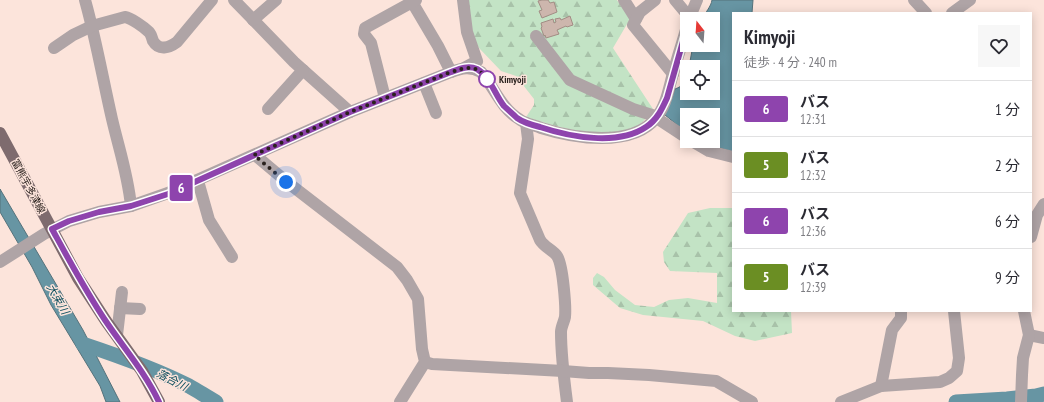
<!DOCTYPE html>
<html lang="ja">
<meta charset="utf-8">
<style>
body{margin:0;font-family:"PT Sans Narrow","Noto Sans JP",sans-serif;background:#f7f7f7;color:#2b2b33;height:100vh;display:flex;flex-direction:column;font-size:15px;white-space:nowrap}
*{box-sizing:border-box;margin:0}
p{font-size:13px;color:#7c7c81}
.icon{flex:none;width:22px;height:22px;fill:none;stroke:currentColor;stroke-width:2;stroke-linecap:round;stroke-linejoin:round}
.map{position:relative;flex:1;overflow:hidden}
.details{position:absolute;left:732px;top:12px;width:300px;height:300px;display:flex;flex-direction:column;background:#fff;border-radius:0px;box-shadow:0 2px 10px #0003}
.details>*{flex:none}
.badge{padding:0 8px;border-radius:3px;font-size:14px;line-height:26px}
.needle{width:26px;rotate:343deg}
.buttons{position:absolute;left:680px;top:12px;display:grid;gap:8px}
.buttons a{display:grid;place-items:center;width:40px;height:40px;border-radius:0px;background:#fff;box-shadow:0 2px 10px #0003;font-size:20px}
.you{position:absolute;width:20px;height:20px;margin:-10px;border:3px solid #fff;border-radius:50%;background:#1a73e8;box-shadow:0 0 0 6px #1a73e833}
.map>.badge{position:absolute;translate:-50% -50%;box-shadow:0 0 0 2px #fff}
.round{display:grid;place-items:center;flex:none;width:42px;height:42px;border-radius:0px;background:#f7f7f7}
.summary{display:flex;align-items:center;justify-content:space-between;height:68px;padding:0 12px}
h1{font-size:19px;font-weight:700;line-height:30px}
ul{padding:0;list-style:none}
li{display:flex;align-items:center;gap:12px;height:56px;padding:0 12px;border-top:1px solid #e1e1e2}
li div{flex:1}
li b{display:block;font-size:15px}
li em{font-style:normal}
li .badge{min-width:44px;font-weight:700;text-align:center}
.map>svg:first-child{display:block}
.forest{fill:url(#forest-firs)}
.water{fill:#6795a3;stroke:#55727b}
.lines{fill:none;stroke-linecap:round;stroke-linejoin:round}
.river{stroke:#6795a3;stroke-width:15}
.building{fill:#cdb6ad;stroke:#a28c84}
.minor{stroke:#afa4a6;stroke-width:12}
.major{stroke:#7e6b6e;stroke-width:12}
.line-casing{stroke:#fff;stroke-width:9}
.line{stroke:#8e44ad;stroke-width:6}
.walk{stroke:#2a211e;stroke-width:4;stroke-dasharray:0 7.2}
.stop-dot{fill:#fff;stroke:#8e44ad;stroke-width:2}
.labels{text-anchor:middle;stroke-width:3;stroke-linejoin:round;paint-order:stroke}
.stop-label{font-size:10px;font-weight:bold;fill:#2a211e;stroke:#fce4db;text-anchor:start}
.street-label{font-size:10px;fill:#2a211e;stroke:#fce4db}
.water-label{font-size:11px;font-style:italic;fill:#0a4d5d;stroke:#fce4db}
</style>
<div class="map">
<svg width="1044" height="402" viewBox="0 0 1044 402">
<defs>
<pattern id="forest-firs" width="22" height="20" patternUnits="userSpaceOnUse"><rect width="22" height="20" fill="#c3e3c5"/><path d="M5 1l3.5 6h-7zM16 11l3.5 6h-7z" fill="#a8c2a9"/></pattern>
</defs>
<rect width="100%" height="100%" fill="#fce4db"/>
<g class="forest">
<path d="M462,0H617L630,19L613,48L653,109C647,118 641,125 631,130C627,131 623,131 619,132C588,136 555,127 526,117L534,105V99L516,76L501,71L479,48L463,20Z"/>
<polygon points="710,208 733,208 733,311 791,311 792,333 755,341 735,336 703,321 643,315 620,308 593,285 593,278 597,273 604,277 615,290 635,305 654,307 669,300 688,298 717,303 717,273 670,271 664,262 663,252 688,213"/>
</g>
<g class="water">
<path d="M712,0H753L752,13H733V152L707,144L701,141H713V115H687V133L665,115L675,89C683,86 685,83 687,74V93H713V67H689L693,45H713V19H703C705,12 711,7 712,0Z"/>
<polygon points="0,189 83,330 120,402 106,402 100,386 51,305 32,267 0,212"/>
</g>
<g class="lines">
<g class="river">
<path d="M83,344C119,356 156,369 189,386C198,391 207,397 216,402"/>
<polyline points="956,402 1007,399 1036,396 1044,394"/>
</g>
</g>
<g class="building">
<polygon points="542,0 548,0 550,3 554,2 557,12 542,18 539,11 542,10 538,1"/>
<polygon points="570,16 573,25 567,27 566,26 557,30 559,34 546,38 545,35 544,36 541,28 542,27 541,23 553,19 554,23 556,22 555,19 560,18 561,20"/>
</g>
<g class="lines">
<g class="minor">
<path d="M85,0C96,39 103,80 112,119C119,149 128,175 131,206"/>
<polyline points="234,0 294,62 350,112"/>
<polyline points="463,0 467,32 477,61 464,68"/>
<polyline points="624,0 636,19"/>
<polyline points="655,0 640,12 633,25 673,74"/>
<polyline points="675,0 690,18"/>
<polyline points="914,0 926,13"/>
<polyline points="412,2 438,46 451,72"/>
<polyline points="952,13 970,0"/>
<polyline points="689,19 697,0"/>
<polyline points="253,20 276,0"/>
<polyline points="536,36 570,80 633,109 652,115 687,138"/>
<path d="M54,48L73,35L92,26L125,17C131,18 144,27 149,32C151,34 152,38 153,41C159,51 169,48 177,42L212,0"/>
<polyline points="424,83 436,113"/>
<polyline points="385,98 371,43 364,34 365,28 416,0"/>
<polyline points="268,109 303,70"/>
<path d="M526,123L528,139L520,193L540,240C544,247 553,250 557,256C563,265 566,307 565,317C564,322 561,327 561,332C561,355 564,379 567,402"/>
<polyline points="692,141 709,151 733,157"/>
<polyline points="255,155 287,182 397,267 407,280 418,299 422,349 425,362 400,402"/>
<polyline points="198,181 209,220 232,257"/>
<polyline points="1031,237 1037,215 1044,204"/>
<path d="M0,262L44,234L69,221L99,212L131,206L168,193L350,112L451,72C462,68 470,66 481,72C494,87 501,108 519,119C525,124 534,125 541,128C573,138 632,148 656,118C667,105 669,86 674,70C678,55 683,41 687,26"/>
<polyline points="120,308 140,309"/>
<polyline points="117,335 122,292"/>
<polyline points="1029,335 1044,338"/>
<polyline points="425,362 432,364 563,371 589,373 608,373 649,375 716,381 752,402"/>
<polyline points="881,386 892,330 901,318 901,311"/>
<polyline points="841,402 881,386 940,382 949,378 957,371 959,358 954,311"/>
<polyline points="1021,402 1022,375 1023,358 1029,335 1024,311"/>
</g>
<polyline class="major" points="0,133 78,278 106,321 142,371 159,402"/>
</g>
<g class="lines">
<g class="line-casing">
<path id="line" d="M159,402C145,372 123,347 105,320C85,290 69,260 52,229L69,221L99,212L131,206L168,194L350,112L451,72C459,69 468,65 477,69C490,76 495,95 504,106C508,110 513,114 517,118C524,123 532,125 540,127C570,137 618,146 646,127C657,120 662,109 667,98L687,27"/>
</g>
<use href="#line" class="line"/>
<path class="walk" d="M286,182L254,155L350,112L451,72C467,67 476,64 487,79"/>
</g>
<circle class="stop-dot" cx="487" cy="79" r="8"/>
<g class="labels">
<g class="stop-label">
<text x="499" y="83">Kimyoji</text>
</g>
<g class="street-label">
<text transform="translate(29 186) rotate(62)" y="4">富熊宇多津線</text>
</g>
<g class="water-label">
<text transform="translate(58 299) rotate(60)" y="4">大束川</text>
<text transform="translate(172 380) rotate(27)" y="4">落合川</text>
</g>
</g>
</svg>
<div class="buttons">
<a><svg class="needle" viewBox="-14 -14 28 28"><path d="M0-13l5 13h-10z" fill="#e53935"/><path d="M0 13l5-13h-10z" fill="#7c7c81"/></svg></a>
<a><svg class="icon" aria-label="locate" viewBox="0 0 24 24"><circle cx="12" cy="12" r="6"/><path d="M12 2v4M12 18v4M2 12h4M18 12h4"/></svg></a>
<a><svg class="icon" aria-label="layers" viewBox="0 0 24 24"><path d="M12 4l9 5-9 5-9-5zM3 14l9 5 9-5"/></svg></a>
</div>
<div class="you" style="left:286px;top:182px"></div>
<b class="badge" style="left:181px;top:188px;background:#8e44ad;color:#fff">6</b>
<section class="details">
<div class="summary"><div><h1>Kimyoji</h1><p>徒歩 · 4 分 · 240 m</p></div><a class="round"><svg class="icon" aria-label="heart" viewBox="0 0 24 24"><path d="M12 20l-8-8c-3-5 5-10 8-4 3-6 11-1 8 4z"/></svg></a></div>
<ul>
<li><span class="badge" style="background:#8e44ad;color:#fff">6</span><div><b>バス</b><p>12:31</p></div><em>1 分</em></li>
<li><span class="badge" style="background:#6b8e23;color:#fff">5</span><div><b>バス</b><p>12:32</p></div><em>2 分</em></li>
<li><span class="badge" style="background:#8e44ad;color:#fff">6</span><div><b>バス</b><p>12:36</p></div><em>6 分</em></li>
<li><span class="badge" style="background:#6b8e23;color:#fff">5</span><div><b>バス</b><p>12:39</p></div><em>9 分</em></li>
</ul>
</section>
</div>
